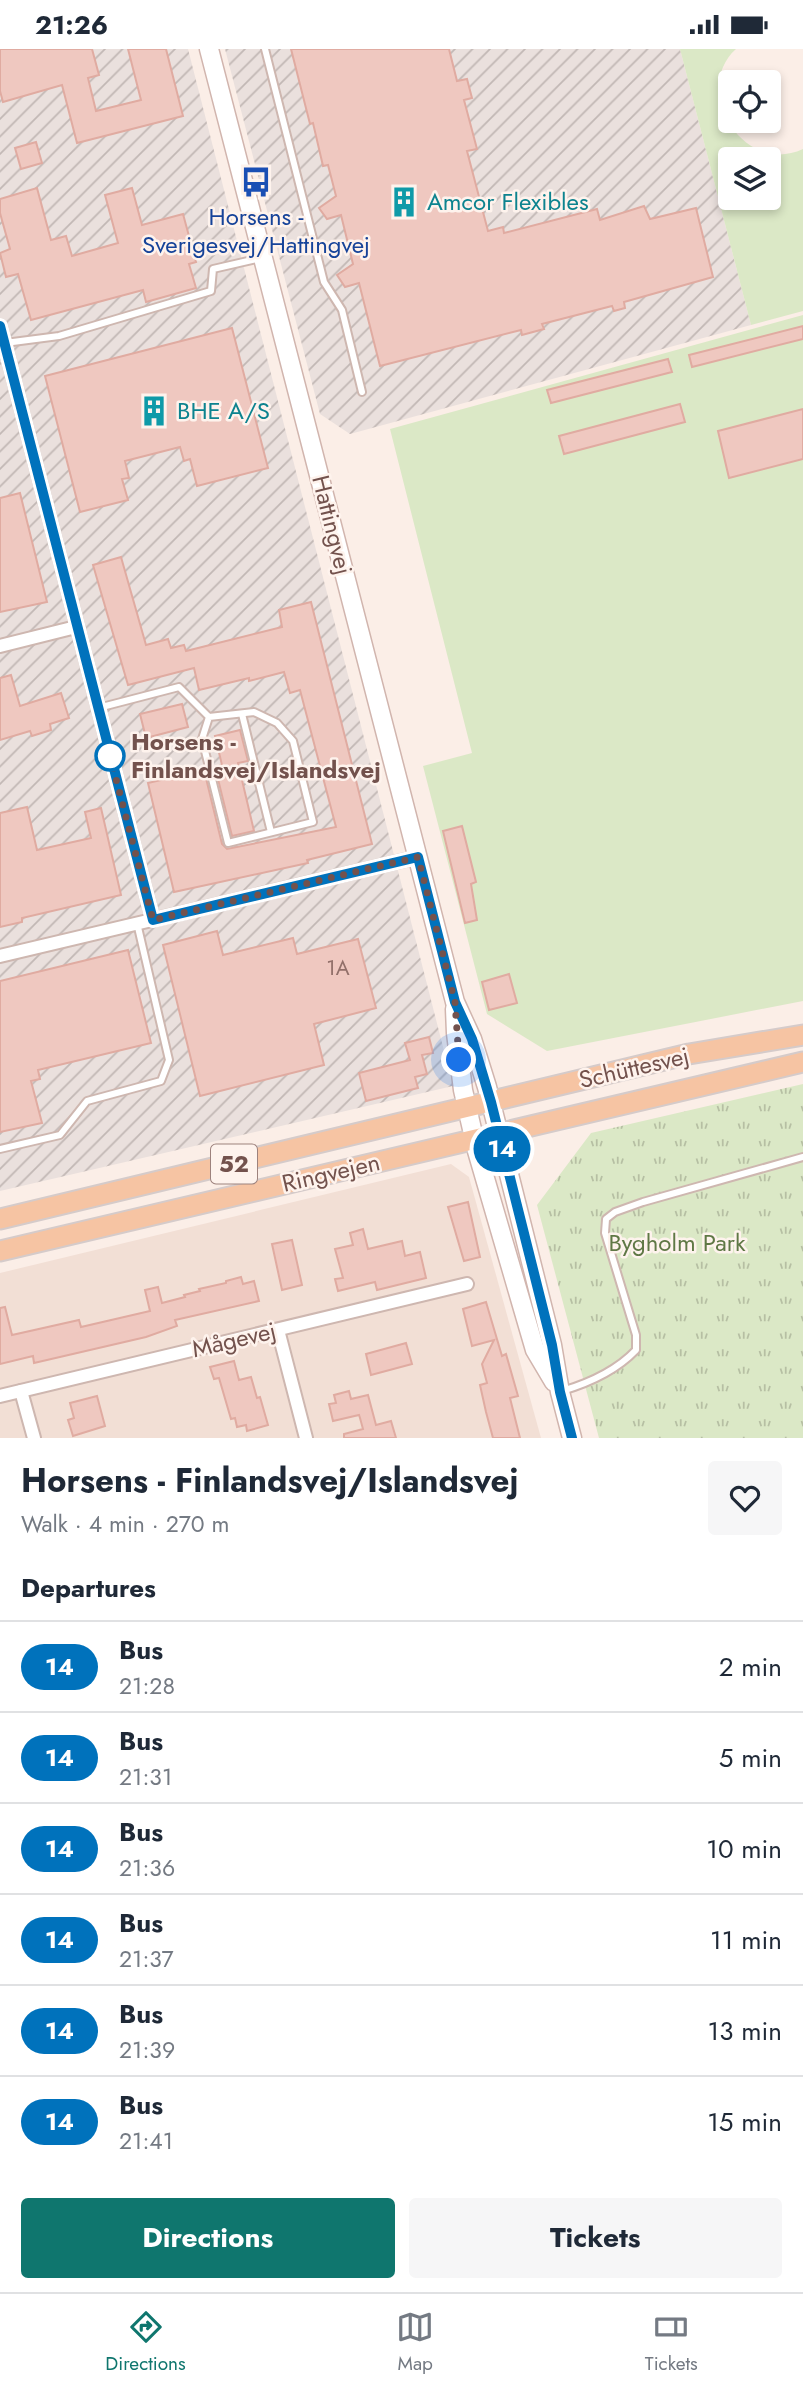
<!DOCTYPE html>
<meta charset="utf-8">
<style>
body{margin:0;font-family:Jost,sans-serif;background:#f6f6f7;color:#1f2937;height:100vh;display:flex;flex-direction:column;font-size:26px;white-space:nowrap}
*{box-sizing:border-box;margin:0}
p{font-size:23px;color:#747a83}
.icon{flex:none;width:38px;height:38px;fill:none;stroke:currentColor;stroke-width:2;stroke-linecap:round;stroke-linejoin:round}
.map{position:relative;height:1389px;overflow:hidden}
.drawer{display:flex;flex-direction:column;background:#fff;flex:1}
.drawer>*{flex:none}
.badge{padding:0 14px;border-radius:23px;font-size:24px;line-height:46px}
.tools{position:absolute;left:718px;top:21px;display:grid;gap:14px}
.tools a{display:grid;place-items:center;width:63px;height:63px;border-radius:7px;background:#fff;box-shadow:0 4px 10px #0003;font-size:35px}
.you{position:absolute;width:35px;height:35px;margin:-18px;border:5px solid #fff;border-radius:50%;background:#1a73e8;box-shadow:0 0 0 10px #1a73e833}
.map>.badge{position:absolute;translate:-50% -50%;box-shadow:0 0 0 4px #fff}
h2{padding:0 21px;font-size:26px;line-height:63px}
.round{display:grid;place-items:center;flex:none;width:74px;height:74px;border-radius:7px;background:#f6f6f7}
.head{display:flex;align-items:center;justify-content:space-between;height:119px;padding:0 21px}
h1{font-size:33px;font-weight:700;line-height:52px}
.cta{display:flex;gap:14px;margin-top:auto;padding:14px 21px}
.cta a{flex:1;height:80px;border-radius:7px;background:#0f766e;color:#fff;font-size:28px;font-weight:700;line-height:80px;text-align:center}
.cta a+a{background:#f6f6f7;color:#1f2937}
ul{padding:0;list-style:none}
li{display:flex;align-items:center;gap:21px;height:91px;padding:0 21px;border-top:2px solid #e0e1e3}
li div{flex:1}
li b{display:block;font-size:26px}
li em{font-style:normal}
li .badge{min-width:77px;font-weight:700;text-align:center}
.status{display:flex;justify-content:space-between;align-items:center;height:49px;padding:0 35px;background:#fff;direction:ltr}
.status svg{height:19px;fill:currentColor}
.menu{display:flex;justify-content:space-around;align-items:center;height:98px;border-top:2px solid #e0e1e3;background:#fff;font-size:19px;color:#747a83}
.menu a{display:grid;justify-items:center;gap:4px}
.menu .selected{color:#0f766e}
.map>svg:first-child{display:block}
.residential{fill:#f2dfd5}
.industrial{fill:url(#industrial-furrows)}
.green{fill:#dbe8c6;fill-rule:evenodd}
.park{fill:url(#park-tufts)}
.building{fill:#efc8c0;stroke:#e0aba1;stroke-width:2}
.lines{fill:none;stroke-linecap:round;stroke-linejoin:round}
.lane-casing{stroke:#ceb7b0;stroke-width:10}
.street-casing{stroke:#ceb7b0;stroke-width:16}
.secondary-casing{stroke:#d1b5ae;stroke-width:21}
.primary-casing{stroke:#d5cbca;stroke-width:23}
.lane{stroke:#fff;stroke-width:6}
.street{stroke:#fff;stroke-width:12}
.secondary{stroke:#fff;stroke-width:18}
.primary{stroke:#f6c4a3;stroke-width:19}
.line-casing{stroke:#fff;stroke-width:16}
.line{stroke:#0072bc;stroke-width:10}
.walk{stroke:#73524d;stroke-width:7;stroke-dasharray:0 12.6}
.stop-dot{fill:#fff;stroke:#0072bc;stroke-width:3.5}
.labels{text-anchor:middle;stroke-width:5;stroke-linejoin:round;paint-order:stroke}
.number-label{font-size:21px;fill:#92706a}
.shield{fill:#fef3ed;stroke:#9d827d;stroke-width:2}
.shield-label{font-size:23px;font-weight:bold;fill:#73524d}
.culture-label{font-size:24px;fill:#0d838f;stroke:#fef3ed;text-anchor:start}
.transit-label{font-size:24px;fill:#164399;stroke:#fef3ed}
.street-label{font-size:24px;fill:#73524d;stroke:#fef3ed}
.stop-label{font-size:24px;font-weight:bold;fill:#73524d;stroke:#fef3ed;text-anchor:start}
.park-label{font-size:24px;fill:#5f7845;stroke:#fef3ed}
</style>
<div class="status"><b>21:26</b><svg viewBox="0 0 49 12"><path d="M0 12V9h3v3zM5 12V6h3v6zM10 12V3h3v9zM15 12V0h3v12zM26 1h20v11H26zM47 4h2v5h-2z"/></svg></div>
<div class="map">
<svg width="803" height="1389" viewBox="0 0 803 1389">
<defs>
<pattern id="industrial-furrows" width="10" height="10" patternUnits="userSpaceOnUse" patternTransform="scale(1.75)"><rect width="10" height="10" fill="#eae0dd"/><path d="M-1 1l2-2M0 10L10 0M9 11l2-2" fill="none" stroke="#c2b8b5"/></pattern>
<pattern id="park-tufts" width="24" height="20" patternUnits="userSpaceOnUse" patternTransform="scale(1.75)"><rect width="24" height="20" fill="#dbe8c6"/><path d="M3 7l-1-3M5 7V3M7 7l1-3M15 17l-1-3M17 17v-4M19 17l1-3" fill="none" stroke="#b6bfa3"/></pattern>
</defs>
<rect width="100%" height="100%" fill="#fbeee7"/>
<polygon class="residential" points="451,1115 469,1128 541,1389 0,1389 0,1224"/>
<g class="industrial">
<polygon points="0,0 188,0 453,1037 0,1142"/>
<polygon points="225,0 680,0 751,276 350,385 320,365"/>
</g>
<g class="green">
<path d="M680,0H736C691,40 743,128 803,100V262L751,276ZM730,110H768V149H730Z"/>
<polygon points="803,266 803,952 547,1002 487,965 423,717 472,704 390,380"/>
</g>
<polygon class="park" points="803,1035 803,1389 599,1389 537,1156 591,1084"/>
<g class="building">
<polygon points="0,0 92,0 99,26 88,29 96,62 141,51 128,0 166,0 183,67 77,94 62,36 3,53 0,42"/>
<polygon points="291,0 449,0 457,32 467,30 472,49 464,51 477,100 467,102 488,182 503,178 504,184 597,160 600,171 644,157 650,170 696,159 713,228 624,253 625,259 614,262 612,257 542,275 544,280 522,286 521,281 380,317 359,234 345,238 337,226 353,215 341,166 327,170 319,159 336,147 328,116 323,117 313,74 310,75"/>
<polygon points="36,93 42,114 21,120 15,99"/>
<polygon points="37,139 51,191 66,187 72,207 118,194 105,146 132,139 142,176 183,165 196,213 189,215 196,239 146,253 143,241 31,271 18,225 6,228 0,204 10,200 0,164 0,150"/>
<polygon points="803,277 803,290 692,318 689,306"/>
<polygon points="232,279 268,419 197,437 190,410 184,412 180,398 125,412 129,429 122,430 128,451 80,463 45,327"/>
<polygon points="668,310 672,323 551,354 547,341"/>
<polygon points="680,355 685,373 564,405 559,387"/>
<polygon points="803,360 803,410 729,429 718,382"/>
<polygon points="20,444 47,553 0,563 0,449"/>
<polygon points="121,508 146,596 168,590 171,599 184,596 186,602 282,578 279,561 311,553 372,795 307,811 308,814 174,843 148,734 204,721 222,795 227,800 336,778 300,641 290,644 284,623 249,632 249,629 199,641 194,619 128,636 93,516"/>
<polygon points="11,626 20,657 61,644 69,669 50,675 51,681 32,687 30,682 0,691 0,629"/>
<polygon points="182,655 188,678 146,689 140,665"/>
<polygon points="240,681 248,712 238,714 254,782 232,787 215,718 222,716 215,687"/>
<polygon points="27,758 37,801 91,789 85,763 101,759 121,846 22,869 22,873 0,878 0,764"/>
<polygon points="462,777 476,833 471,835 477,871 465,874 443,782"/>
<polygon points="217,882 223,906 293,889 297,905 358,890 376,959 314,975 324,1016 200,1047 163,896"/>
<polygon points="128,901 151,994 38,1021 40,1030 31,1032 42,1074 0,1083 0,932"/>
<polygon points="509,925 517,954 489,961 482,933"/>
<polygon points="429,988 433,1004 422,1006 427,1025 415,1028 418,1039 366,1052 359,1024 410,1011 405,994"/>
<polygon points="468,1153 480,1208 464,1212 448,1158"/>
<polygon points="363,1180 368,1200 402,1192 405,1207 420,1203 426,1229 377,1241 375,1233 338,1242 335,1230 343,1229 335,1200 353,1196 350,1184"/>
<polygon points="292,1191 302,1236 282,1241 272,1195"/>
<polygon points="241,1228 243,1235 254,1232 259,1252 175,1271 177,1277 146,1288 34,1314 33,1307 0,1315 0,1259 5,1258 12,1286 79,1271 81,1278 150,1262 145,1241 158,1238 162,1254 185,1248 184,1246 200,1242 199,1240 226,1234 226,1232"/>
<polygon points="486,1253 502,1307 506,1305 518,1347 510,1349 520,1389 493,1389 486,1363 480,1336 487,1334 482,1315 494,1291 472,1297 463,1260"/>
<polygon points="406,1294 412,1315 371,1326 366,1305"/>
<polygon points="234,1312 239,1331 251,1328 257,1349 260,1348 268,1376 247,1382 246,1376 237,1378 235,1369 231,1370 219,1329 214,1330 210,1318"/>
<polygon points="349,1342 351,1350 368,1346 376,1376 391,1372 396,1389 344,1389 344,1385 363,1380 360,1369 359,1366 333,1372 329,1355 336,1354 334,1346"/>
<polygon points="97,1347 105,1377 73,1387 68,1371 74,1369 70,1354"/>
</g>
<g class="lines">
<g class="lane-casing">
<g id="lane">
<polyline points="265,0 324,233 342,261 362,343"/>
<polyline points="5,294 59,287 211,242 213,220 261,209"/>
<polyline points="98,659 179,638 209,668 254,663 277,674 293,692 313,773 228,794 202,690 209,668"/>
<polyline points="242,665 271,783"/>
<polyline points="0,1100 60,1086 87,1052 161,1032 169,1011 137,874"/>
<path d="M562,1342C589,1334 616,1322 636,1301V1286L605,1184L606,1170L615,1163L643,1153L803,1108"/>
</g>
</g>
<g class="street-casing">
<g id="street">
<polyline points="0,277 153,871"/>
<polyline points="0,597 76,578"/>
<polyline points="0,907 418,808"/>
<polyline points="278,1281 306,1389"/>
<polyline points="21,1342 34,1389"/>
<polyline points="0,1347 467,1235"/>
</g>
</g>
<g class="secondary-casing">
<g id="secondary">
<polyline points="209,0 455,953 472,990 487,1038 552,1296 560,1343 572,1389"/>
<polyline points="455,960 456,984 463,1041 477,1102 535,1301 554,1333"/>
</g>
</g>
<g class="primary-casing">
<g id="primary">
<polyline points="0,1170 689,1005 803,986"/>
<polyline points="0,1202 803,1013"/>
</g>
</g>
<use href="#lane" class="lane"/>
<use href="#street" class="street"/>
<use href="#secondary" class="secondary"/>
<use href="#primary" class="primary"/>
</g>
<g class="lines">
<g class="line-casing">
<polyline id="line" points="0,277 153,871 418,808 455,953 472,990 491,1053 552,1296 560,1343 572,1389"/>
</g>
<use href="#line" class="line"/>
<polyline class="walk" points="110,707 153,871 418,808 455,953 459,1011"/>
</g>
<defs>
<g id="bus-bare" transform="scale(2.415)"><path d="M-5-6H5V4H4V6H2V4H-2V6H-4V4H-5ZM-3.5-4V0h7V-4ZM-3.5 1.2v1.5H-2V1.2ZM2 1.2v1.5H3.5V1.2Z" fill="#1a4fb4" stroke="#fef3ed" stroke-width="2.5" paint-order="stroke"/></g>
<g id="building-bare" transform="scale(2.415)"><path d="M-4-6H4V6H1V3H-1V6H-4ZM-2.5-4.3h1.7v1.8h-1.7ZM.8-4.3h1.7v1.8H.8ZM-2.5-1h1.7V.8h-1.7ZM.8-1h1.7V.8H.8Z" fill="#0f9aa8" stroke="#fef3ed" stroke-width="2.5" paint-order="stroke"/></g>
</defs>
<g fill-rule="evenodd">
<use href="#bus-bare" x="256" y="133"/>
<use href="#building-bare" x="404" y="153"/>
<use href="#building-bare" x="154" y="362"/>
</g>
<circle class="stop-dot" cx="110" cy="707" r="14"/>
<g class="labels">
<g class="number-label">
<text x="338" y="926">1A</text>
</g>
<rect class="shield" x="211" y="1095.5" width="46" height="39" rx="5"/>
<g class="shield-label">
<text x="234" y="1123">52</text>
</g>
<g class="culture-label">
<text x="427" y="161">Amcor Flexibles</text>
<text x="177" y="370">BHE A/S</text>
</g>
<g class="transit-label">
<text x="256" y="176">Horsens -<tspan x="256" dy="28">Sverigesvej/Hattingvej</tspan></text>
</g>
<g class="street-label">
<text transform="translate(332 476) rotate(76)" y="8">Hattingvej</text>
<text transform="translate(634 1019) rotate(-13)" y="8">Schüttesvej</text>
<text transform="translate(331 1124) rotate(-13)" y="8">Ringvejen</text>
<text transform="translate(234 1291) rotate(-13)" y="8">Mågevej</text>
</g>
<g class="stop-label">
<text x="131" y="701">Horsens -<tspan x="131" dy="28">Finlandsvej/Islandsvej</tspan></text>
</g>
<g class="park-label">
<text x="677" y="1202">Bygholm Park</text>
</g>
</g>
</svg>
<div class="tools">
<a><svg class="icon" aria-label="locate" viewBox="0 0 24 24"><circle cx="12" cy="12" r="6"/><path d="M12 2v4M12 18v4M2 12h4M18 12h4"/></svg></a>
<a><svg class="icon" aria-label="layers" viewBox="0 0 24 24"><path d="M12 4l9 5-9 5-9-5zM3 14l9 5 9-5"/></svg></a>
</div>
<div class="you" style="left:459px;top:1011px"></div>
<b class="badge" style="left:502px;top:1100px;background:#0072bc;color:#fff">14</b>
</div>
<section class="drawer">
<div class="head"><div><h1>Horsens - Finlandsvej/Islandsvej</h1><p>Walk · 4 min · 270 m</p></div><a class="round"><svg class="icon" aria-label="heart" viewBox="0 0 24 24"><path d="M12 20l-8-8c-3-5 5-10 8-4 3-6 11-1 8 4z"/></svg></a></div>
<h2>Departures</h2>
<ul>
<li><span class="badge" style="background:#0072bc;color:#fff">14</span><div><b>Bus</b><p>21:28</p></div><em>2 min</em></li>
<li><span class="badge" style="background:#0072bc;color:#fff">14</span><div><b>Bus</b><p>21:31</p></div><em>5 min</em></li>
<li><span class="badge" style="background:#0072bc;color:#fff">14</span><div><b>Bus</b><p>21:36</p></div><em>10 min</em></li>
<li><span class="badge" style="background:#0072bc;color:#fff">14</span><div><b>Bus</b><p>21:37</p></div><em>11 min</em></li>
<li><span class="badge" style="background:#0072bc;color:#fff">14</span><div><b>Bus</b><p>21:39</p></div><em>13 min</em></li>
<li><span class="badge" style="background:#0072bc;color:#fff">14</span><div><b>Bus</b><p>21:41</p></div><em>15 min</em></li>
</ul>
<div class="cta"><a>Directions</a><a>Tickets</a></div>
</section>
<nav class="menu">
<a class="selected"><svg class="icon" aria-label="directions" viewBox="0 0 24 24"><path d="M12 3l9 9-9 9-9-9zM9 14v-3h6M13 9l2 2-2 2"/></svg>Directions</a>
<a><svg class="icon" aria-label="map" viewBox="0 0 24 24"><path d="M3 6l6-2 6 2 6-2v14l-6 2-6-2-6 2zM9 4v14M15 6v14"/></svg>Map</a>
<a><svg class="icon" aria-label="tickets" viewBox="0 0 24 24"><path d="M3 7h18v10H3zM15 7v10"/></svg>Tickets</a>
</nav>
